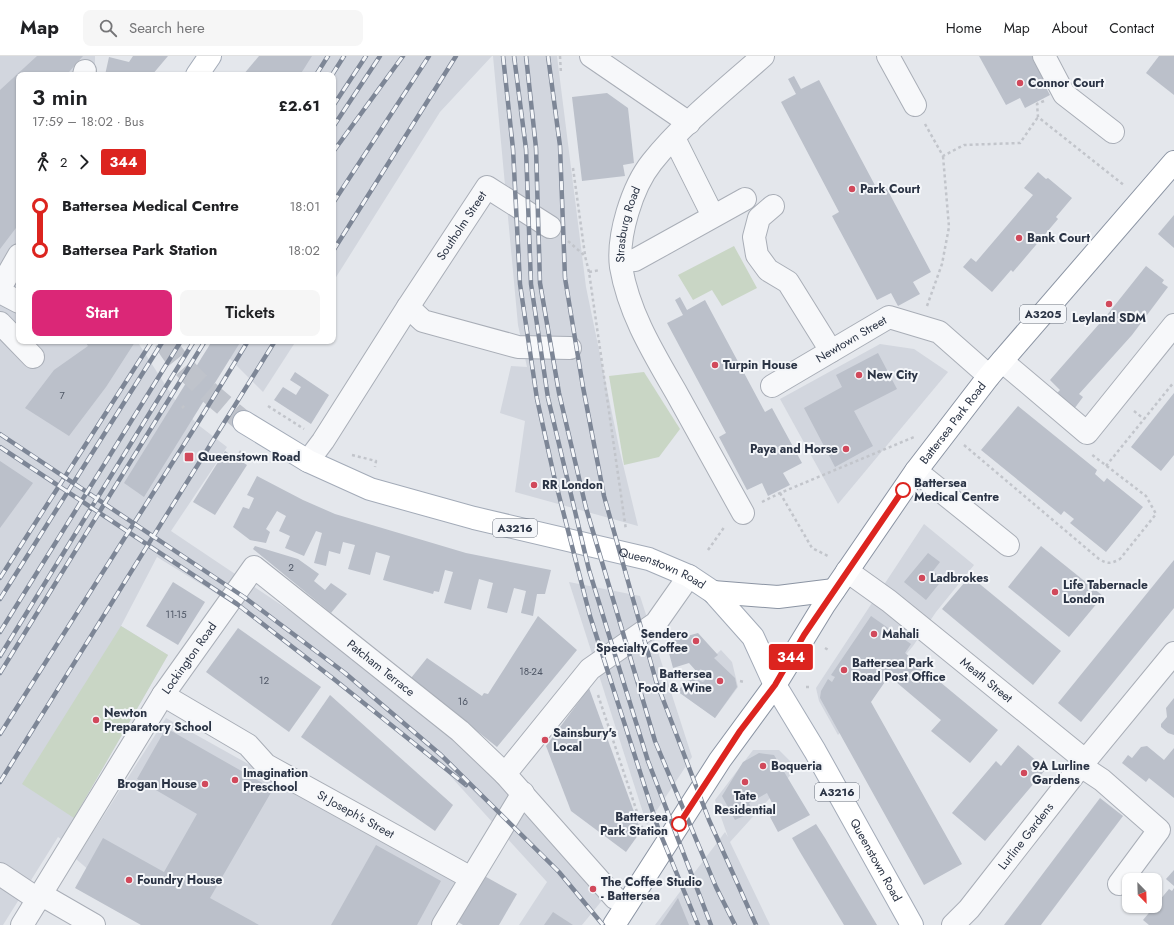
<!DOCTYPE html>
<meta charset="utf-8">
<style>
body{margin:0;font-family:Jost,sans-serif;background:#f6f6f6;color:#202124;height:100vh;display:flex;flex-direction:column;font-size:15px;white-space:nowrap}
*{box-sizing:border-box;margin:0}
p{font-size:13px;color:#757577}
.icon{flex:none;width:22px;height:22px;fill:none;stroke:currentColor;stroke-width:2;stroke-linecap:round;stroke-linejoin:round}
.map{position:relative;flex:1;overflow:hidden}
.side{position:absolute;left:16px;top:16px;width:320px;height:272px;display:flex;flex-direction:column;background:#fff;border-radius:8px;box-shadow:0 1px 3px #0004}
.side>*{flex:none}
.badge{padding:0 8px;border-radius:3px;font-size:14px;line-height:26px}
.needle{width:26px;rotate:157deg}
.tools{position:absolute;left:1122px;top:817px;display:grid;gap:8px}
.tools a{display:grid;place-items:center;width:40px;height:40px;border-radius:8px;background:#fff;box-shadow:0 1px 3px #0004;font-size:20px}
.map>.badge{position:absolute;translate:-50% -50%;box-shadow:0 0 0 2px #fff}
.legs{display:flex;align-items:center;gap:6px;height:44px;padding:0 16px;font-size:13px}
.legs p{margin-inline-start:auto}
.head{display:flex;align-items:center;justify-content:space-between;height:68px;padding:0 16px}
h1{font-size:22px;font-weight:600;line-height:30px}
.primary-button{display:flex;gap:8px;margin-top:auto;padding:8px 16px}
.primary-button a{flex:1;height:46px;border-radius:8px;background:#db2777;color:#fff;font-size:16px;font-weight:600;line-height:46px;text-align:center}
.primary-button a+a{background:#f6f6f6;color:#202124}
ul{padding:0 16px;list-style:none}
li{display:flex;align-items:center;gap:14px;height:44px;font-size:15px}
li i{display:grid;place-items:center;width:6px;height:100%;margin:0 5px;background:currentColor}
li i::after{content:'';width:10px;height:10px;margin:-5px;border:3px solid;border-radius:50%;background:#fff}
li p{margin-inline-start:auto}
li:first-child i{background:linear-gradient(#0000 50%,currentColor 0)}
li:last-child i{background:linear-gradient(currentColor 50%,#0000 0)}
header{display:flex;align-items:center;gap:24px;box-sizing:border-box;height:56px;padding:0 20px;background:#fff;border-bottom:1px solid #e0e0e0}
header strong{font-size:19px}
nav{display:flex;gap:22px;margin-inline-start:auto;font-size:14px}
.search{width:280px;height:36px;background:#f6f6f6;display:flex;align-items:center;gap:10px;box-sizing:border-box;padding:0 14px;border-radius:8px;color:#757577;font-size:15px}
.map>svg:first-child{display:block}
.built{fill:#d2d6de}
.green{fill:#c9d6c5}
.building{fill:#bbc0ca}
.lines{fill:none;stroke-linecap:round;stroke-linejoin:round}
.major-tunnel{stroke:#bfc3cb;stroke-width:22;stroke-dasharray:22 11;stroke-linecap:butt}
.minor-casing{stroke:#a9aeb7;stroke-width:24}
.major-casing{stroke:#a3abb8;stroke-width:24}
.highway-casing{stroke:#8b94a3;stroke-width:24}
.path{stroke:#c2c5cb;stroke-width:2.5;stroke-dasharray:3 3;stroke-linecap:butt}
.minor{stroke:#f7f8fa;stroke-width:22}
.major{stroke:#fff;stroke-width:22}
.highway{stroke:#fff;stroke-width:22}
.rail-casing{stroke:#7d8696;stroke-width:4.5}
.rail{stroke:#f4f6f9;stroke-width:3;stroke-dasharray:9;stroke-linecap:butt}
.line-1-casing{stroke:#fff;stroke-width:9}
.line-1{stroke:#dc241f;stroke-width:6}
.poi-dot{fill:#d1495b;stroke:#f4f6f9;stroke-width:1.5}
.stop-1-dot{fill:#fff;stroke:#dc241f;stroke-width:2}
.labels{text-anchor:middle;stroke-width:4;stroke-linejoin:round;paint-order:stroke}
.number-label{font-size:10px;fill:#4f5766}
.shield{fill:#f4f6f9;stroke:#676e7b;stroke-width:1}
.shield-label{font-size:11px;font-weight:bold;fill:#2b3445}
.poi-label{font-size:12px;font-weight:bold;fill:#2b3445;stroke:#f4f6f9;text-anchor:start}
.street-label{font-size:12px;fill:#2b3445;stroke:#f4f6f9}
.stop-label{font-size:12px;font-weight:bold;fill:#2b3445;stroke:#f4f6f9;text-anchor:start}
</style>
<header>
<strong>Map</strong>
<div class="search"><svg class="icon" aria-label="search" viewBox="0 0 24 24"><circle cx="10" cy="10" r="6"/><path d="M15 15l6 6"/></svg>Search here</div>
<nav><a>Home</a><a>Map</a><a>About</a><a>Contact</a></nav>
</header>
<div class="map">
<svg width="1174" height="869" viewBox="0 0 1174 869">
<rect width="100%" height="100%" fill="#e4e7ec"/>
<g class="built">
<polygon points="0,0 95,0 95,10 92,19 19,19 19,285 137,285 175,344 197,368 227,391 171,475 350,595 455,681 564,794 604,842 582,869 519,869 547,826 443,712 354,637 264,567 157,501 121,570 168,599 74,762 61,783 58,781 3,869 0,869"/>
<polygon points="260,0 492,0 440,56 333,226 333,19 244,19"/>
<polygon points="493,0 557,0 586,231 620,396 638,470 515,436 525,365 500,357 511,310 527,311 518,269"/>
<polygon points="212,285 296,285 263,336"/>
<polygon points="880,288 914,293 948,316 838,448 780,343"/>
<polygon points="924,468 974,509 936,556 913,590 838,679 819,645 816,632"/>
<polygon points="569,526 640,540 692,701 647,769"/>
<polygon points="721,594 732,606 738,631 715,662 680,637 687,632 684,628"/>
<polygon points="166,662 456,824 431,869 153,869 76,803"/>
<polygon points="753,694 779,694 797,712 730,786 770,869 655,869 725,776 728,781 715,744"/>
</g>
<g class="green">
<polygon points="734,190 757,232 722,250 712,234 693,244 678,219"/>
<polygon points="644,316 680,373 659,401 624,409 609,320"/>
<polygon points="121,570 168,599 74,762 22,728"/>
</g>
<g class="building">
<polygon points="37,0 83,0 69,16 71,19 19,19 19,168 0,193 0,34"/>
<polygon points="133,0 168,0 152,19 105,19 109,1 129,6"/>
<polygon points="259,0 312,0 300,19 243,19"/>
<polygon points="979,0 1036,0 1050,25 1044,28 1050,39 1025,52 1020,42 1006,49"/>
<polygon points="1159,0 1174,0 1174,39 1146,17"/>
<polygon points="794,20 801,33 819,24 878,135 886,131 931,216 913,226 920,238 898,250 891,237 877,244 832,160 839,156 781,46 796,38 788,23"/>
<polygon points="607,37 628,52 634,107 623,109 625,120 582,125 572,41"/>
<polygon points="1038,116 1046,123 1048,122 1072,142 1056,161 1058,163 1013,216 1011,214 992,236 963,211 971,202 976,206 1033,139 1024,132"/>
<polygon points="1174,159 1174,192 1158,178"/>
<polygon points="1146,210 1164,224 1162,227 1168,231 1132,279 1079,338 1083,341 1074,353 1057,337 1060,334 1050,324 1107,259"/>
<polygon points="680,241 687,254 705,244 765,356 772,352 802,407 783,417 790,429 768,440 762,427 747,434 719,381 726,377 667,267 683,259 675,244"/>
<polygon points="85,285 135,286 106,331 69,380 25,352 54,314 88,290"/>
<polygon points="212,285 241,285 144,441 124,427"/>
<polygon points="878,297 897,333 854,355 873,390 835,411 804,352 842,331 836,319"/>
<polygon points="295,316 329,339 311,368 274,344 283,331 296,339 301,331 290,324"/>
<polygon points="1174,337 1174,399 1161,415 1131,391"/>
<polygon points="1018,350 1097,414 1095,418 1104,426 1107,422 1143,451 1106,496 1070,467 1074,463 1064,455 1061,459 981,394"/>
<polygon points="225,395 247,409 215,459 193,446"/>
<polygon points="0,405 33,427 0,472"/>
<polygon points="257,420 303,444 335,458 466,497 551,514 545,538 537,538 533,560 521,557 526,535 514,532 507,557 487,552 493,527 479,523 471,554 444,547 453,516 445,514 439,536 434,535 433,538 383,524 390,500 376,496 370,519 348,513 355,489 343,486 340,498 329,495 326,510 314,507 322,477 316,475 304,500 285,492 290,480 279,475 286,460 277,455 266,473 270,476 266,487 250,484 233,471 243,451 249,453 254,442 247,439"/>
<polygon points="255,490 298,503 319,518 314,525 325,534 331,527 347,538 331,557 253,493"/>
<polygon points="1041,490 1103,540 1069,581 1008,531"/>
<polygon points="928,497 940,506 933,515 943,523 926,544 904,526"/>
<polygon points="1174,504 1174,552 1081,666 1058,647"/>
<polygon points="970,520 1061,595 1033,629 942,553"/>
<polygon points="173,526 205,546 178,589 146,570"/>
<polygon points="538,560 577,594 497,691 411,622 427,602 482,640 484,637 488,638"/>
<polygon points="871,560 911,588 905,597 998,674 970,707 931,675 941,664 889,620 871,646 962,808 924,829 820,642 821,635 828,623 832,626 835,621 831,619"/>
<polygon points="238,572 321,631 289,676 206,616"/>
<polygon points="698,577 718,599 714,602 735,622 737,631 715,662 677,635 691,622 697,626 698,624 703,626 707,622 701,613 697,616 689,607 673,612 666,586"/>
<polygon points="589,632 641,775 626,796 571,755 546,690"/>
<polygon points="330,639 453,749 435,775 301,681"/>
<polygon points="1174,642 1174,679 1168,677 1161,671 1161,668 1167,661 1166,652"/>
<polygon points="166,672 273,733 210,842 259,869 141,869 75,832 103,782 164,816 197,758 137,723"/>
<polygon points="1018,689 1046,713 985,785 952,757 996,705 1001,710"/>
<polygon points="1147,690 1164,704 1174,692 1174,742 1149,722 1146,726 1122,707 1128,699 1132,702 1141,691"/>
<polygon points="759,697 774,699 810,759 778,776 770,761 777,757 767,737 749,747 753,756 735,764 722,740 743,706"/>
<polygon points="1100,742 1123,760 1041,869 1004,869"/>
<polygon points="816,768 825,782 877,869 844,869 800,796 792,782"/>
<polygon points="376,789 441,825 417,869 331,869"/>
<polygon points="1174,814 1174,830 1166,823"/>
<polygon points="479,817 517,838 499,869 463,869 453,863"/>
<polygon points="1174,832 1174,869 1149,869 1143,864 1169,833 1172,835"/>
<polygon points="678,842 689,869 660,869"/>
<polygon points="553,856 573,869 544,869"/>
</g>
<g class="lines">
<path class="major-tunnel" d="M165,285C179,313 220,346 244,366"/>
<g class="minor-casing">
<g id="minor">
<polyline points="591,0 689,67"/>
<polyline points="888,0 915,49"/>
<polyline points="1044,0 1064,38 1113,76"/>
<polyline points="84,19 85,15"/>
<polyline points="674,82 713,160"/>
<polyline points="773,150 759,162 754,181 757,199 768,214 788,226 831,295"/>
<polyline points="621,205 635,204 745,143"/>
<polyline points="0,232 19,199"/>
<polyline points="0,236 19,246"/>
<polyline points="408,251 423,265 518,291 570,292"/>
<polyline points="0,267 33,301"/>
<polyline points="1002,305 1087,377 1174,269"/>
<path id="s1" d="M772,330L889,261L939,276L989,320"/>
<path id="s2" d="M308,405L323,385L408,251L487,131L550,171"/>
<polyline points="916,415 1008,489"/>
<path id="s3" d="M743,457C721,417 699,378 677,338C654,298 629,258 621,211C617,180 632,131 652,106C683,67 726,33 763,0"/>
<path id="s4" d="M847,515L889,545L1086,705"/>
<path id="s5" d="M163,639L248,689L266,709L471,822"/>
<polyline points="1081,710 1102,724 1159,774 1119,828"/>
<polyline points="0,818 39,844"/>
<polyline points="42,839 94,869"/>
<polyline points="627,848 615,842 505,718 590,613 656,567 689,520"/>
<path id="s6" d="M22,869L163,639L254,511L460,675L505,718"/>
<polyline points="443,869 523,737"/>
<path id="s7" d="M953,869L969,853L1076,716L1174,597"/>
</g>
</g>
<g class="major-casing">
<g id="major">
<polyline points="197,19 210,0"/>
<path id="s8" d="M244,366L308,405L370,433L474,462L649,503L689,520L713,536L753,581L775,629L815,695L912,869"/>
</g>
</g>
<g class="highway-casing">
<g id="highway">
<polyline points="713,536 778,541 834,534"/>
<path id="s9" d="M614,869L720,704L775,629L824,549L916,415L989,320L1174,106"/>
</g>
</g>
<g class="path">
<polyline points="560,0 561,18"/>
<polyline points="1044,45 1037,48 1038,61 1125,130"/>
<polyline points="925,68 943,100 964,89 1020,87 1038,61"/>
<polyline points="573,112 585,199"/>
<polyline points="568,185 585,200 589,216 626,474"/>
<polyline points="589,216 600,214"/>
<polyline points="927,250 942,208 949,171 943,100"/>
<polyline points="268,350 304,373"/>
<polyline points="182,352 185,349"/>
<polyline points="1134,355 1144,363"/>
<path d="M964,389L1099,503C1107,508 1111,508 1120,503L1156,458L1146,440L1091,398"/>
<polyline points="352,399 376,405 375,411"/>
<polyline points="236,402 241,395"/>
<polyline points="1106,410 1174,326"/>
<polyline points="780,437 812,492 830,501"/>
<polyline points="762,446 780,437 914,381"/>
<polyline points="708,494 725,470"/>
<polyline points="825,592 830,595"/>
<polyline points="740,625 744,626"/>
<polyline points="806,631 811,631"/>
<polyline points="598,639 645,780"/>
</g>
<use href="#minor" class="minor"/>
<use href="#major" class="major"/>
<use href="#highway" class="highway"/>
<g class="rail-casing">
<g id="rail">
<polyline points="503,0 513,93 520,228 537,343 554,420 590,560 658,772 698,869"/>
<polyline points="514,0 526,93 531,228 548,342 589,514 616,602 648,705 711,869"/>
<polyline points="526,0 536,92 540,227 559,337 586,452 655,685 716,831 735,869"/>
<polyline points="548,0 560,90 565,222 583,331 604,440 656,625 709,764 756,869"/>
<polyline points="316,19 328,0"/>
<polyline points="332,19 344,0"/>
<polyline points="333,50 366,0"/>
<polyline points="333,71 380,0"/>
<polyline points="333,96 403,0"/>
<polyline points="333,147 429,0"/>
<polyline points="333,195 456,0"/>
<polyline points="0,378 244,541 345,617 441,699 559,816 603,869"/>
<polyline points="0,391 237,548 335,624 466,729"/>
<polyline points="0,522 152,285"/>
<polyline points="0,543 163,285"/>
<polyline points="0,576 181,285"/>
<polyline points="0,600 194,285"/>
<polyline points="0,617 205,285"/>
<polyline points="0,678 197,368 248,285"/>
<polyline points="0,726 275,285"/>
</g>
</g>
<use href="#rail" class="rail"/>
</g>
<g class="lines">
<g class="line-1-casing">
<polyline id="line-1" points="679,768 740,675 775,629 804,579 903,434"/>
</g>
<use href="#line-1" class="line-1"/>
</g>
<g class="poi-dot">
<circle cx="1020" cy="27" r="4"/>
<circle cx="852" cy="133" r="4"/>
<circle cx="1019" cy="182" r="4"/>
<circle cx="1109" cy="248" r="4"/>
<circle cx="715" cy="309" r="4"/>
<circle cx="859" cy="319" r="4"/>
<circle cx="846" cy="393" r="4"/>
<rect x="184" y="396" width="10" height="10" rx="2"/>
<circle cx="534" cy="429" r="4"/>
<circle cx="922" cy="522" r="4"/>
<circle cx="1055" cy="536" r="4"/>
<circle cx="874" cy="578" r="4"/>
<circle cx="696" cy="585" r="4"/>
<circle cx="844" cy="614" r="4"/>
<circle cx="720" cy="625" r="4"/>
<circle cx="96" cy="664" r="4"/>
<circle cx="545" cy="684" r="4"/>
<circle cx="763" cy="710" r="4"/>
<circle cx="1024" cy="717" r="4"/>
<circle cx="235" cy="724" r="4"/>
<circle cx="745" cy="726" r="4"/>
<circle cx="205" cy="728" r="4"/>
<circle cx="129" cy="824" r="4"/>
<circle cx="593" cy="833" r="4"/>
</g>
<g class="stop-1-dot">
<circle cx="903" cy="434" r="7"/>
<circle cx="679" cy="768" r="7"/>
</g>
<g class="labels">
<g class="number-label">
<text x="62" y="343">7</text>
<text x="291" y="515">2</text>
<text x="176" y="562">11-15</text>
<text x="531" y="619">18-24</text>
<text x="264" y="628">12</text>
<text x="463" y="649">16</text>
</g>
<g class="shield">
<rect x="1020" y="249" width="46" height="18" rx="3"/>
<rect x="493" y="463" width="44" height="18" rx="3"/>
<rect x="815" y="727" width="44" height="18" rx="3"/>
</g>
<g class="shield-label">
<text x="1043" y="262">A3205</text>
<text x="515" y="476">A3216</text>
<text x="837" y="740">A3216</text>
</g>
<g class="poi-label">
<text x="1028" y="31">Connor Court</text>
<text x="860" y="137">Park Court</text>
<text x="1027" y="186">Bank Court</text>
<text x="1109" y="266" text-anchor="middle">Leyland SDM</text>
<text x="723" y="313">Turpin House</text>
<text x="867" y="323">New City</text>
<text x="838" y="397" text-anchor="end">Paya and Horse</text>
<text x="198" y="405">Queenstown Road</text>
<text x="542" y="433">RR London</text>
<text x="930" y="526">Ladbrokes</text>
<text x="1063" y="533">Life Tabernacle<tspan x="1063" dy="14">London</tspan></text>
<text x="688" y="582" text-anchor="end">Sendero<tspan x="688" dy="14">Specialty Coffee</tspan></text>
<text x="882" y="582">Mahali</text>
<text x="852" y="611">Battersea Park<tspan x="852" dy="14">Road Post Office</tspan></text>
<text x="712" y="622" text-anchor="end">Battersea<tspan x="712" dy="14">Food &amp; Wine</tspan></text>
<text x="104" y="661">Newton<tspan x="104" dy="14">Preparatory School</tspan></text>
<text x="553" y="681">Sainsbury's<tspan x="553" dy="14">Local</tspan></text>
<text x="771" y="714">Boqueria</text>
<text x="1032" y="714">9A Lurline<tspan x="1032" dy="14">Gardens</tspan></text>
<text x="243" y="721">Imagination<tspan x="243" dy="14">Preschool</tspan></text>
<text x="197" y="732" text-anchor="end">Brogan House</text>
<text x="745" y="744" text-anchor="middle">Tate<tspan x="745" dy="14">Residential</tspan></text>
<text x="137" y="828">Foundry House</text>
<text x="601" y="830">The Coffee Studio<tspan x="601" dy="14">- Battersea</tspan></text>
</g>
<g class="street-label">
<text dy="4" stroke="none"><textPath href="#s2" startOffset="281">Southolm Street</textPath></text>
<text dy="4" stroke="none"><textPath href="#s3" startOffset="319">Strasburg Road</textPath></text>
<text dy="4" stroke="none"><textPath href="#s1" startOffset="92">Newtown Street</textPath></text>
<text dy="4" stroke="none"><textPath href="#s9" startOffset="606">Battersea Park Road</textPath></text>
<text dy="4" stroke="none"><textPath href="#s8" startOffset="446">Queenstown Road</textPath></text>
<text dy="4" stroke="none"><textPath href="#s6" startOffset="315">Lockington Road</textPath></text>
<text dy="4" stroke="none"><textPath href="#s6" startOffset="589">Patcham Terrace</textPath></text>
<text dy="4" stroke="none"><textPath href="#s4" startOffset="177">Meath Street</textPath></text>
<text dy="4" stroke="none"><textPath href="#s5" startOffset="228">St Joseph's Street</textPath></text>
<text dy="4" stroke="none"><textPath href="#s7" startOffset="115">Lurline Gardens</textPath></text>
<text dy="4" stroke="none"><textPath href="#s8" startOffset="818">Queenstown Road</textPath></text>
</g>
<g class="stop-label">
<text x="914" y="431">Battersea<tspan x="914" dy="14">Medical Centre</tspan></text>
<text x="668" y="765" text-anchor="end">Battersea<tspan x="668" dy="14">Park Station</tspan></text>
</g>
</g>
</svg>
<div class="tools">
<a><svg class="needle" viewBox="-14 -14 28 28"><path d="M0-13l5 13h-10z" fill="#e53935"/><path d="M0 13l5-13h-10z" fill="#757577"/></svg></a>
</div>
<b class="badge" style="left:791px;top:601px;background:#dc241f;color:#fff">344</b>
<section class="side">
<div class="head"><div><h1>3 min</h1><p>17:59 – 18:02 · Bus</p></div><b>£2.61</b></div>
<div class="legs"><svg class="icon" aria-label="walk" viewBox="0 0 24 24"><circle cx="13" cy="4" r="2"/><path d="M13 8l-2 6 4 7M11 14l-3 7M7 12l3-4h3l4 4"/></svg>2<svg class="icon" aria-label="forward" viewBox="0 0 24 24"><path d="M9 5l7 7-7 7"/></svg><b class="badge" style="background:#dc241f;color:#fff">344</b></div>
<ul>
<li><i style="color:#dc241f"></i><b>Battersea Medical Centre</b><p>18:01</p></li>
<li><i style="color:#dc241f"></i><b>Battersea Park Station</b><p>18:02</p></li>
</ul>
<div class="primary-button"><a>Start</a><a>Tickets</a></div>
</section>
</div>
